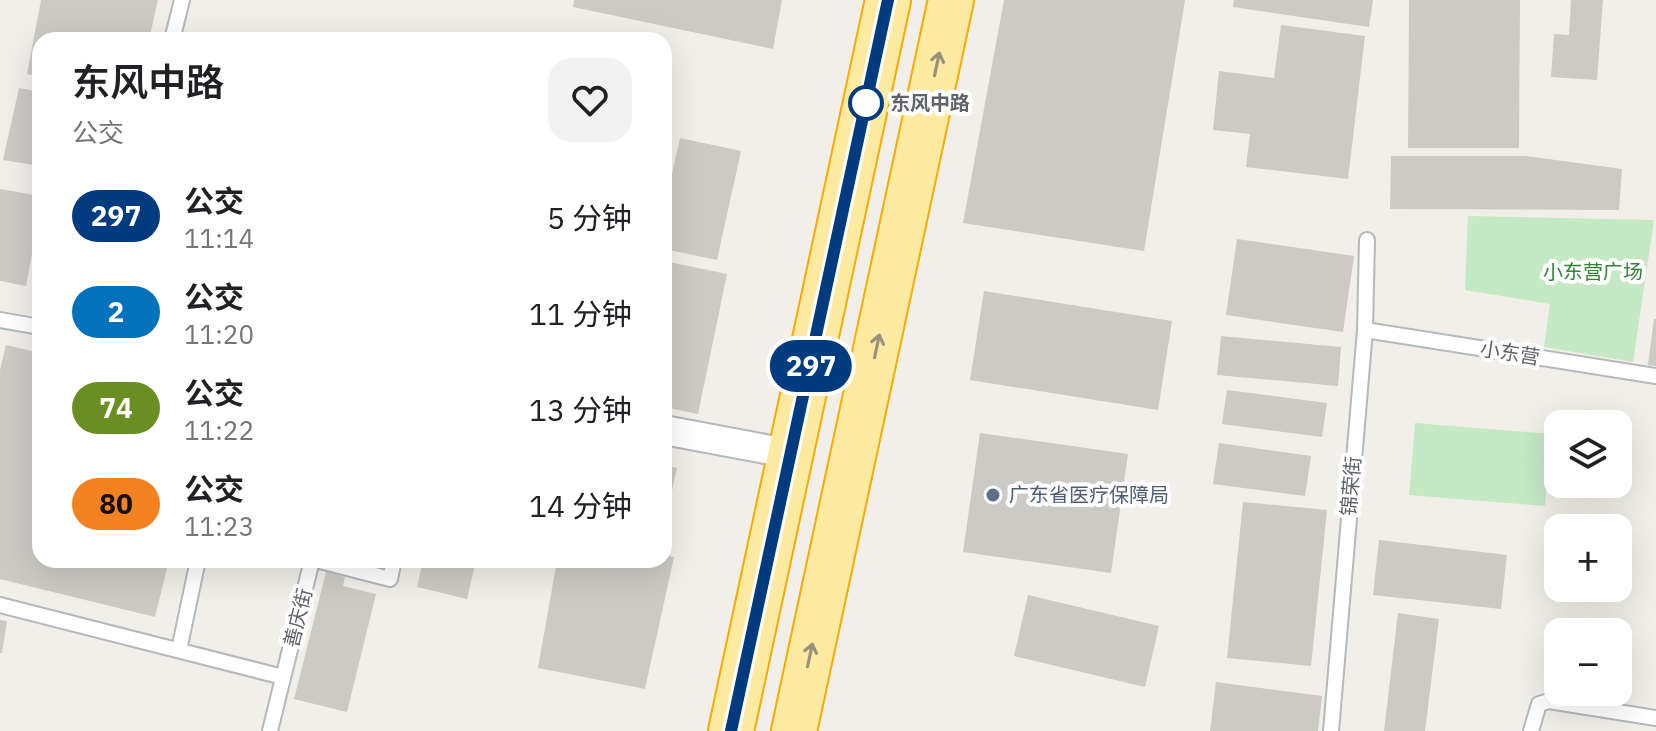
<!DOCTYPE html>
<html lang="zh">
<meta charset="utf-8">
<style>
body{margin:0;font-family:"IBM Plex Sans","Noto Sans SC",sans-serif;background:#f2f2f2;color:#202124;height:100vh;display:flex;flex-direction:column;font-size:30px;white-space:nowrap}
*{box-sizing:border-box;margin:0}
p{font-size:26px;color:#757577}
.icon{flex:none;width:44px;height:44px;fill:none;stroke:currentColor;stroke-width:2;stroke-linecap:round;stroke-linejoin:round}
.map{position:relative;flex:1;overflow:hidden}
.sheet{position:absolute;left:32px;top:32px;width:640px;height:536px;display:flex;flex-direction:column;background:#fff;border-radius:24px;box-shadow:0 8px 32px #0002}
.sheet>*{flex:none}
.badge{padding:0 16px;border-radius:26px;font-size:28px;line-height:52px}
.fabs{position:absolute;left:1544px;top:410px;display:grid;gap:16px}
.fabs a{display:grid;place-items:center;width:88px;height:88px;border-radius:16px;background:#fff;box-shadow:0 8px 32px #0002;font-size:40px}
.map>.badge{position:absolute;translate:-50% -50%;box-shadow:0 0 0 4px #fff}
.round{display:grid;place-items:center;flex:none;width:84px;height:84px;border-radius:24px;background:#f2f2f2}
.head{display:flex;align-items:center;justify-content:space-between;height:136px;padding:0 40px}
h1{font-size:38px;font-weight:600;line-height:60px}
ul{padding:0;list-style:none}
li{display:flex;align-items:center;gap:24px;height:96px;padding:0 40px}
li div{flex:1}
li b{display:block;font-size:30px}
li em{font-style:normal}
li .badge{min-width:88px;font-weight:700;text-align:center}
.map>svg:first-child{display:block}
.green{fill:#c5e8c5}
.building{fill:#cccac5}
.lines{fill:none;stroke-linecap:round;stroke-linejoin:round}
.service-casing{stroke:#b5b8bc;stroke-width:18}
.minor-casing{stroke:#b5b8bc;stroke-width:32}
.trunk-casing{stroke:#f9ab00;stroke-width:48}
.service{stroke:#fff;stroke-width:14}
.minor{stroke:#fff;stroke-width:28}
.trunk{stroke:#feeaa1;stroke-width:44}
.oneway{stroke:#97927c}
.line-casing{stroke:#fff;stroke-width:18}
.line{stroke:#003b80;stroke-width:12}
.stop-dot{fill:#fff;stroke:#003b80;stroke-width:4}
.service-dot{fill:#5c6f8a;stroke:#fff;stroke-width:3}
.labels{text-anchor:middle;stroke-width:8;stroke-linejoin:round;paint-order:stroke}
.stop-label{font-size:20px;font-weight:bold;fill:#5f6368;stroke:#fff;text-anchor:start}
.park-label{font-size:20px;fill:#348238;stroke:#fff}
.street-label{font-size:20px;fill:#5f6368;stroke:#fff}
.service-label{font-size:20px;fill:#4e5e75;stroke:#fff;text-anchor:start}
</style>
<div class="map">
<svg width="1656" height="731" viewBox="0 0 1656 731">
<rect width="100%" height="100%" fill="#f1efe8"/>
<g class="green">
<polygon points="1468,216 1654,220 1633,362 1544,347 1550,304 1465,290"/>
<polygon points="1415,423 1551,434 1545,506 1409,495"/>
</g>
<g class="building">
<polygon points="41,0 158,0 149,40 40,40 40,77 27,74"/>
<polygon points="574,0 782,0 773,49 573,7"/>
<polygon points="1004,0 1185,0 1144,251 963,223"/>
<polygon points="1234,0 1373,0 1369,27 1233,7"/>
<polygon points="1409,0 1520,0 1519,148 1408,148"/>
<polygon points="1571,0 1603,0 1597,80 1551,77 1554,34 1569,35"/>
<polygon points="1281,25 1365,36 1348,179 1246,167 1250,134 1213,130 1219,71 1274,78"/>
<polygon points="19,88 40,92 40,166 3,160"/>
<polygon points="680,138 741,151 717,260 664,249 664,209"/>
<polygon points="1391,156 1526,156 1622,169 1619,210 1390,209"/>
<polygon points="0,189 40,196 40,210 26,286 0,281"/>
<polygon points="1237,239 1354,256 1343,332 1226,315"/>
<polygon points="664,261 727,274 698,414 664,407"/>
<polygon points="984,291 1172,321 1158,410 970,380"/>
<polygon points="1654,319 1656,319 1656,366 1648,365"/>
<polygon points="1221,336 1341,347 1338,386 1217,375"/>
<polygon points="6,345 40,353 40,560 169,560 155,617 0,579 0,370"/>
<polygon points="1227,390 1327,403 1322,437 1222,424"/>
<polygon points="980,433 1128,454 1111,573 963,552"/>
<polygon points="1219,443 1311,456 1305,496 1213,484"/>
<polygon points="664,465 677,468 665,522 664,522"/>
<polygon points="1243,502 1327,510 1311,666 1227,658"/>
<polygon points="1379,540 1507,555 1501,609 1373,595"/>
<polygon points="664,555 674,557 645,689 538,668 557,560 664,560"/>
<polygon points="423,560 476,560 467,599 417,587"/>
<polygon points="326,572 345,577 343,586 376,594 347,712 294,699"/>
<polygon points="1028,595 1159,626 1145,687 1014,656"/>
<polygon points="1398,613 1439,619 1425,731 1384,731"/>
<polygon points="0,620 7,621 2,653 0,653"/>
<polygon points="1216,682 1322,696 1318,731 1210,731"/>
</g>
<g class="lines">
<g class="service-casing">
<g id="service">
<polyline points="172,40 182,0"/>
<polyline points="0,320 40,327"/>
<polyline points="1365,330 1656,376"/>
<polyline points="316,560 390,579 394,560"/>
<polyline points="0,605 283,677"/>
<polyline points="179,650 198,560"/>
<polyline points="270,731 312,560"/>
<polyline points="1331,731 1365,330 1367,240"/>
<polyline points="1531,731 1539,704 1549,701 1656,718"/>
</g>
</g>
<g class="minor-casing">
<polyline id="minor" points="664,430 792,454"/>
</g>
<g class="trunk-casing">
<g id="trunk">
<polyline points="731,731 888,0"/>
<polyline points="794,731 951,0"/>
</g>
</g>
<use href="#service" class="service"/>
<use href="#minor" class="minor"/>
<use href="#trunk" class="trunk"/>
</g>
<defs><path id="oneway-shaft" d="M-6 0H5M1.5-3L5.5 0L1.5 3" fill="none" stroke-width="1.6" stroke-linecap="round" stroke-linejoin="round" transform="scale(2)"/></defs>
<g class="oneway">
<use href="#oneway-shaft" transform="translate(937 64) rotate(-78)"/>
<use href="#oneway-shaft" transform="translate(877 346) rotate(-78)"/>
<use href="#oneway-shaft" transform="translate(810 655) rotate(-78)"/>
</g>
<g class="lines">
<g class="line-casing">
<polyline id="line" points="731,731 888,0"/>
</g>
<use href="#line" class="line"/>
</g>
<circle class="stop-dot" cx="866" cy="103" r="16"/>
<circle class="service-dot" cx="993" cy="495" r="8"/>
<g class="labels">
<g class="stop-label">
<text x="890" y="110">东风中路</text>
</g>
<g class="park-label">
<text x="1593" y="279">小东营广场</text>
</g>
<g class="street-label">
<text transform="translate(1510 353) rotate(9)" y="7">小东营</text>
<text transform="translate(1351 486) rotate(-85)" y="7">锦荣街</text>
<text transform="translate(298 618) rotate(-76)" y="7">善庆街</text>
</g>
<g class="service-label">
<text x="1009" y="502">广东省医疗保障局</text>
</g>
</g>
</svg>
<div class="fabs">
<a><svg class="icon" aria-label="layers" viewBox="0 0 24 24"><path d="M12 4l9 5-9 5-9-5zM3 14l9 5 9-5"/></svg></a>
<a>+</a>
<a>−</a>
</div>
<b class="badge" style="left:811px;top:366px;background:#003b80;color:#fff">297</b>
<section class="sheet">
<div class="head"><div><h1>东风中路</h1><p>公交</p></div><a class="round"><svg class="icon" aria-label="heart" viewBox="0 0 24 24"><path d="M12 20l-8-8c-3-5 5-10 8-4 3-6 11-1 8 4z"/></svg></a></div>
<ul>
<li><span class="badge" style="background:#003b80;color:#fff">297</span><div><b>公交</b><p>11:14</p></div><em>5 分钟</em></li>
<li><span class="badge" style="background:#0072bc;color:#fff">2</span><div><b>公交</b><p>11:20</p></div><em>11 分钟</em></li>
<li><span class="badge" style="background:#6b8e23;color:#fff">74</span><div><b>公交</b><p>11:22</p></div><em>13 分钟</em></li>
<li><span class="badge" style="background:#f58220;color:#111">80</span><div><b>公交</b><p>11:23</p></div><em>14 分钟</em></li>
</ul>
</section>
</div>
